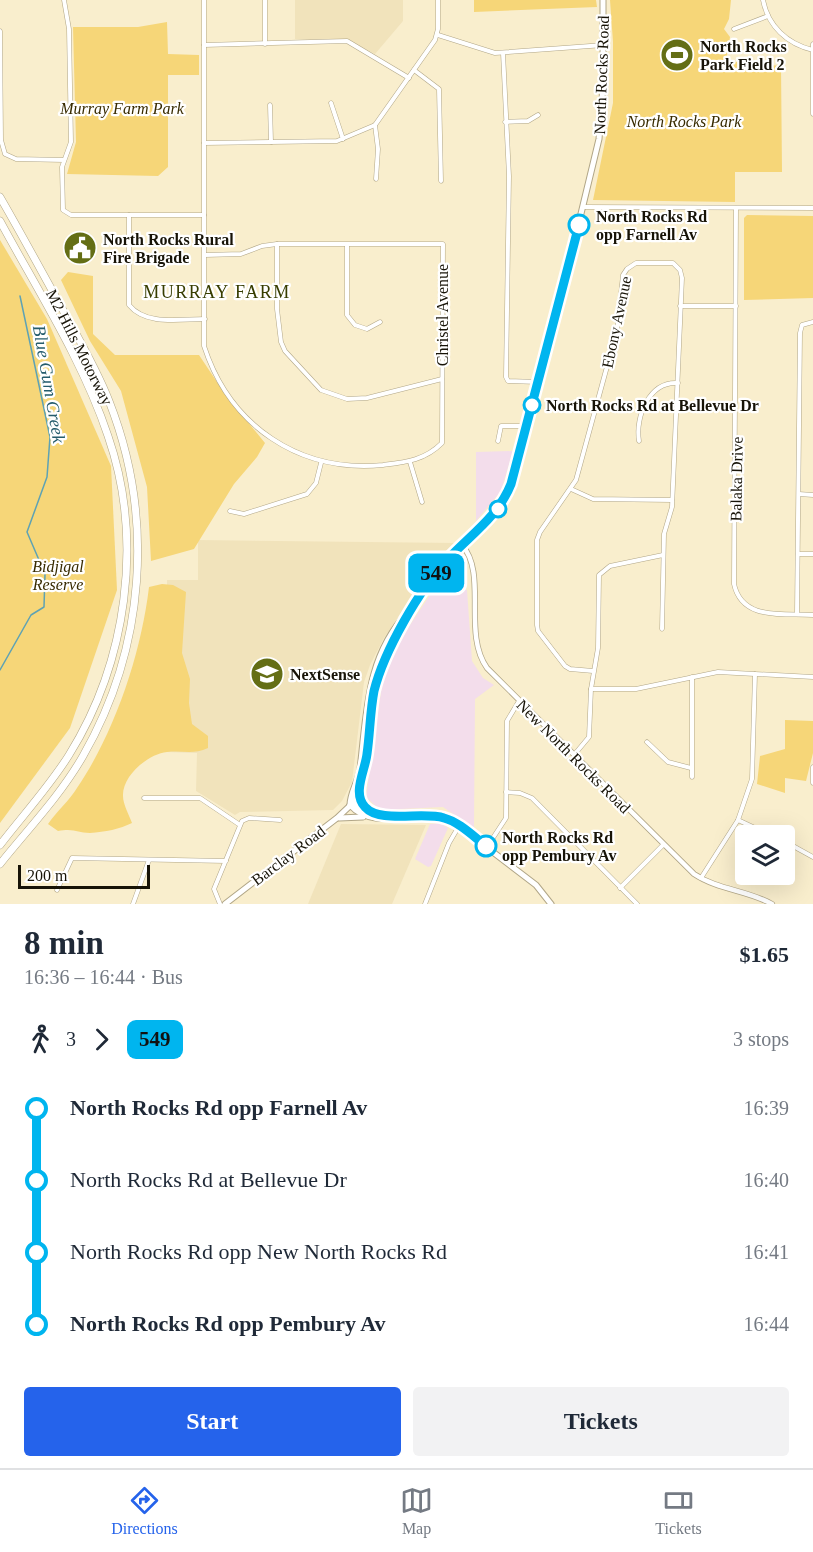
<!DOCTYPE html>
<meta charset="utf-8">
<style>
body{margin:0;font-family:Georgia,serif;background:#f2f2f3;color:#1f2937;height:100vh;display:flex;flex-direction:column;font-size:22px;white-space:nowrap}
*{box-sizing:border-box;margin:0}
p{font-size:20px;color:#747a83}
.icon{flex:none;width:33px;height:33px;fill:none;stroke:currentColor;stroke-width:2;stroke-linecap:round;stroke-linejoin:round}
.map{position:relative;height:904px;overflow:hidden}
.drawer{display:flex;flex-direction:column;background:#fff;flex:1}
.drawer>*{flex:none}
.badge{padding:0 12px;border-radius:9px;font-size:21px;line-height:39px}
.tools{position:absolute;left:735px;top:825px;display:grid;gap:12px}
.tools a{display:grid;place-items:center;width:60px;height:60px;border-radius:6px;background:#fff;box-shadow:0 6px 24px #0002;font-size:30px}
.scale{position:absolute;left:18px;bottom:15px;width:132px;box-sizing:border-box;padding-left:6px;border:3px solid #171307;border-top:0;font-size:16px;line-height:21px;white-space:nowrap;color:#171307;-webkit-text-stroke:4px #fff;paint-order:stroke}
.map>.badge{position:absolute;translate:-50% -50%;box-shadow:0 0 0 3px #fff}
.legs{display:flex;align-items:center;gap:9px;height:66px;padding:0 24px;font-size:20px}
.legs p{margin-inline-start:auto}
.overview{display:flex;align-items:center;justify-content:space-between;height:102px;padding:0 24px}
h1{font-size:33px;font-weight:700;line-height:45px}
.action{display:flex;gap:12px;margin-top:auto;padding:12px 24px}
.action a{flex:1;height:69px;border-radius:6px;background:#2563eb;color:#fff;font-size:24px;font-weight:700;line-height:69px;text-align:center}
.action a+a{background:#f2f2f3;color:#1f2937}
ul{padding:0 24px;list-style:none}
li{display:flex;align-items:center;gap:21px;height:72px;font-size:22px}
li i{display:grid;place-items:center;width:9px;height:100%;margin:0 8px;background:currentColor}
li i::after{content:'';width:15px;height:15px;margin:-8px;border:4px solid;border-radius:50%;background:#fff}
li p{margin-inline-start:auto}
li:first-child i{background:linear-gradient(#0000 50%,currentColor 0)}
li:last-child i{background:linear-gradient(currentColor 50%,#0000 0)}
.dock{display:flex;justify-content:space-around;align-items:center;height:84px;border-top:2px solid #e0e1e3;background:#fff;font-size:16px;color:#747a83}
.dock a{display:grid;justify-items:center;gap:3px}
.dock .on{color:#2563eb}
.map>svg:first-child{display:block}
.commercial{fill:#f3ddeb}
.built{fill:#f1e3bb}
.green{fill:#f6d678}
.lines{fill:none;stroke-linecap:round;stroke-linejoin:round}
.stream{stroke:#5ea2b4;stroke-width:1.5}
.minor-casing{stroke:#b1a687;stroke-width:5}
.tertiary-casing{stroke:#b1a687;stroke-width:6}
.secondary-casing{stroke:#b1a687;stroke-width:7}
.motorway-casing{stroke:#b1a687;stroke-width:8}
.minor{stroke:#fff;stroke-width:4}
.tertiary{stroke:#fff;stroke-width:4.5}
.secondary{stroke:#fff;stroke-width:5}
.motorway{stroke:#fff;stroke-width:7}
.line-1-casing{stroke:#fff;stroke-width:14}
.line-1{stroke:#00b5ef;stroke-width:9}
.stop-1-dot{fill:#fff;stroke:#00b5ef;stroke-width:3}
.labels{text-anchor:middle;stroke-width:4.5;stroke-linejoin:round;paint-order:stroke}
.poi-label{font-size:16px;font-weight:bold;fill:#171307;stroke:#fff;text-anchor:start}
.street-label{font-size:16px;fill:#171307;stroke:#fff}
.park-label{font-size:16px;font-style:italic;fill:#382b00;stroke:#fff}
.stop-label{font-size:16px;font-weight:bold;fill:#171307;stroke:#fff;text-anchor:start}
.neighbourhood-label{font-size:18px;letter-spacing:1.5px;fill:#373d00;stroke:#fff}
.water-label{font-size:18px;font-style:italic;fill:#255c6c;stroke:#fff}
</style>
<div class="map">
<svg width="813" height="904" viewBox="0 0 813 904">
<rect width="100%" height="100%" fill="#f9eecd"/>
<g class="commercial">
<polygon points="513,451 501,491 476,521 476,452"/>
<polygon points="434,589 467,590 472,661 483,678 494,685 475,699 474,828 443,807 380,810 366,797 383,678 402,637"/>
<polygon points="440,823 448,828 431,866 428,867 415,859 430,824"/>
</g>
<g class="built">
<polygon points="295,0 403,0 403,21 375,54 347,40 295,39"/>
<polygon points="198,540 456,543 423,580 384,638 370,665 364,682 352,782 342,801 333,810 240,812 235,815 196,791 197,753 166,752 167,580 198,580"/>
<polygon points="341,824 426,825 392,904 308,904"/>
</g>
<g class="green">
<polygon points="474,0 596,0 597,7 474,12"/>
<polygon points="610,0 731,0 729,19 724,29 730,37 726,61 781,66 782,172 735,172 735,202 593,200 613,103 613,42"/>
<polygon points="167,22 168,54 199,55 199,75 168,75 168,167 158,176 67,174 76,142 73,27 138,27"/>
<polygon points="747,215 813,216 813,298 744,300 744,218"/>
<polygon points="0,240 47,319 111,466 117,590 70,728 0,823"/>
<polygon points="68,272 93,276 93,334 115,355 199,355 225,394 265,443 257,457 234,484 194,549 151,561 147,487 121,391 90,341 61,280"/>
<path d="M162,584L173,585L186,592L182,653L190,679L189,703L192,724L208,736V748C193,755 182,750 167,752C148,754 122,776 123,796C123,804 129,815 132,823C120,829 105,832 90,833C77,833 75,828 58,831L48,824C57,811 69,801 77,788C115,732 141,654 149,587Z"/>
<polygon points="785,720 813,721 813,753 806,781 785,778 785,793 757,784 760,756 785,749"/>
</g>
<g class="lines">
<polyline class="stream" points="0,670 31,615 44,607 45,574 27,532 47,477 50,437 20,296"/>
<g class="minor-casing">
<g id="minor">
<polyline points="64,0 69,29 71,142 62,167 63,210 71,215 204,215"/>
<path d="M204,0V346C230,426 299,473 383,465C407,462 425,460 442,443L443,244H277L262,246L241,254L205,255"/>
<polyline points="265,0 265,44"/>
<path d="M763,0C768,26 787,44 813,50"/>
<polyline points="734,29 768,16"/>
<polyline points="0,31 1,140 5,154 16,159 64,160"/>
<polyline points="438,35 495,53 604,45"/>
<polyline points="813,44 813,114"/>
<polyline points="204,45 347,41 409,78"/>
<polyline points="503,53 509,176 506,377 508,381 538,382"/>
<polyline points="414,70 439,89 441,181"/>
<polyline points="331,103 343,139"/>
<polyline points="270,105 271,142"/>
<polyline points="505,122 528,121 538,115"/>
<polyline points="375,125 378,149 376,179"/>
<polyline points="204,143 337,141 375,125 435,40 438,29 438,0"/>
<polyline points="583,207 813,208"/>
<path d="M736,208L734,584C742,621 783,613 813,615"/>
<path d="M129,215V305C146,326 180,319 205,319"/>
<polyline points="277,244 277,309 281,342 285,351 321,390 347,399 367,398 442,379"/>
<polyline points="347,246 347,315 355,325 367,329 380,322"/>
<polyline points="680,306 736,306"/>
<polyline points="498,441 501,426 526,426"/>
<path d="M639,441C635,417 649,381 678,383"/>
<polyline points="410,462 422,502"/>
<polyline points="571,489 593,499 672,500"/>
<polyline points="799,494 813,495"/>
<polyline points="230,511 244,514 307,494 316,483 321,463"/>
<polyline points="798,554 813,554"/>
<polyline points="797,614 800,333 802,325 813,322"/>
<polyline points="593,671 570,669 565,666 538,631 537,625 537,540 540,532 576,480 617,330 623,275 627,269 636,263 673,263 680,270 682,278 672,507 664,534 662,629"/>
<polyline points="692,677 692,777"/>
<polyline points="591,689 636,689 718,672 813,677"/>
<polyline points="647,742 668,762 691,768"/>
<polyline points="574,755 589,737 591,689 598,648 599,575 610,566 663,555"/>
<polyline points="813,767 813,783"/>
<polyline points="506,792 520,793 532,798 637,904"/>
<polyline points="144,798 200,798 240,825"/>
<polyline points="738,820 772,836"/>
<polyline points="784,841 813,857"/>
<polyline points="487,847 506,818 507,721 519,701"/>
<polyline points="701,878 738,820 752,779 755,674"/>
<polyline points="620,888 663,845"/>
<polyline points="57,890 72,858 226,861"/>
<polyline points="133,904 149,860"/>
<polyline points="220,904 214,889 242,821 249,818 280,820"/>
<polyline points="425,904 449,843 459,826"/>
</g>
</g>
<g class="tertiary-casing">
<path id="tertiary" d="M462,545C488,574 462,633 487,668L694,874C718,890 747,890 772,904"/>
</g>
<g class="secondary-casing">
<g id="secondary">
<polyline points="359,793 362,804 369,810"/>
<path d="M350,805C375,833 419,807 451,820L536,885L551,904"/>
<path d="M350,805C350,793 358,782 360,769C367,712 366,657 408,612"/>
<polyline points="352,805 369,813 391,816"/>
<polyline points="339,818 363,817"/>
<polyline points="225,904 337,818 355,801 367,757 374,693 393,641 441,567 488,521 507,495 558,309 599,139 603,86 603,0"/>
</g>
</g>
<g class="motorway-casing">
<g id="motorway">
<path d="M0,197C22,235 43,274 64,312C80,341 97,370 109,401C155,518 145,648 83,756C60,796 28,829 0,864"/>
<path d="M0,221C38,291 83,361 108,436C144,540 127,662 69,755C49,787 23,815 0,845"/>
</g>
</g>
<use href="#minor" class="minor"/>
<use href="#tertiary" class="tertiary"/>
<use href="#secondary" class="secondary"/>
<use href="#motorway" class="motorway"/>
</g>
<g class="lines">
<g class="line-1-casing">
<path id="line-1" d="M486,846C473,836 459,822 444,818C423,811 380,824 365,807C352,793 365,771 367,754C370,733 370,712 374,691C384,651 419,590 447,560C470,535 498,517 511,484L579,225"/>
</g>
<use href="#line-1" class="line-1"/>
</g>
<defs>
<g id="stadium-disc" transform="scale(1.725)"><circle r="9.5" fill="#646e15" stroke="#fff"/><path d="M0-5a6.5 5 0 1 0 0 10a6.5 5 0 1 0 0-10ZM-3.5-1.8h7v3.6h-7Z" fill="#fff"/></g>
<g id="civic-disc" transform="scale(1.725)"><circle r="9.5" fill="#646e15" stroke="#fff"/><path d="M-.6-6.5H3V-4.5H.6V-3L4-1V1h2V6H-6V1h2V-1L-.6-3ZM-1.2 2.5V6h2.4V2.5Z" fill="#fff"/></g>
<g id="school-disc" transform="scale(1.725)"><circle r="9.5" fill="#646e15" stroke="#fff"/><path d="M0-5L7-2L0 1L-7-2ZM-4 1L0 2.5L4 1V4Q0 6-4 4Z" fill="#fff"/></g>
</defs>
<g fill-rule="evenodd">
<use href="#stadium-disc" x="677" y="55"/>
<use href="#civic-disc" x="80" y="248"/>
<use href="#school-disc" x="267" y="674"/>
</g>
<g class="stop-1-dot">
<circle cx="579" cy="225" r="10"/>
<circle cx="532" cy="405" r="8"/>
<circle cx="498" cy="509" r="8"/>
<circle cx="486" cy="846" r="10"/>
</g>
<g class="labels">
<g class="poi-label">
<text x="700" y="52">North Rocks<tspan x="700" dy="18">Park Field 2</tspan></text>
<text x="103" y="245">North Rocks Rural<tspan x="103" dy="18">Fire Brigade</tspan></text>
<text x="290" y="680">NextSense</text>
</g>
<g class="street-label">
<text transform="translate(601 75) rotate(-88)" y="6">North Rocks Road</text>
<text transform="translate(442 315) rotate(-90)" y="6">Christel Avenue</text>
<text transform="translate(616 322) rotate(-78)" y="6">Ebony Avenue</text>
<text transform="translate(80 347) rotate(63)" y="6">M2 Hills Motorway</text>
<text transform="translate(736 479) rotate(-89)" y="6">Balaka Drive</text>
<text transform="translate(574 756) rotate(45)" y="6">New North Rocks Road</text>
<text transform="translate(288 855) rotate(-37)" y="6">Barclay Road</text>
</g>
<g class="park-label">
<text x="122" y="114">Murray Farm Park</text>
<text x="684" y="127">North Rocks Park</text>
<text x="58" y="572">Bidjigal<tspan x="58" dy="18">Reserve</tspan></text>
</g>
<g class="stop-label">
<text x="596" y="222">North Rocks Rd<tspan x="596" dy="18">opp Farnell Av</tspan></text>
<text x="546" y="411">North Rocks Rd at Bellevue Dr</text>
<text x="502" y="843">North Rocks Rd<tspan x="502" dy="18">opp Pembury Av</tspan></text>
</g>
<g class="neighbourhood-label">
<text x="217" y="298">MURRAY FARM</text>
</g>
<g class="water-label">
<text transform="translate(49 384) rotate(80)" y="6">Blue Gum Creek</text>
</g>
</g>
</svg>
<div class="tools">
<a><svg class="icon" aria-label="layers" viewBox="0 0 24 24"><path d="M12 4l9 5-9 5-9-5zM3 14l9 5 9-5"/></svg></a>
</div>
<div class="scale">200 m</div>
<b class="badge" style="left:436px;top:573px;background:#00b5ef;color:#111">549</b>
</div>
<section class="drawer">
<div class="overview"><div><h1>8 min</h1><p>16:36 – 16:44 · Bus</p></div><b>$1.65</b></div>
<div class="legs"><svg class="icon" aria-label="walk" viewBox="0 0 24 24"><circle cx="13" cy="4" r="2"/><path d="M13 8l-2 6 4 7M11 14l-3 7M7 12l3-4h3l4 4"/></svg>3<svg class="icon" aria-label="forward" viewBox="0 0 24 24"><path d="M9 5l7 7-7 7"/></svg><b class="badge" style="background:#00b5ef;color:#111">549</b><p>3 stops</p></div>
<ul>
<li><i style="color:#00b5ef"></i><b>North Rocks Rd opp Farnell Av</b><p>16:39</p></li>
<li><i style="color:#00b5ef"></i><span>North Rocks Rd at Bellevue Dr</span><p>16:40</p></li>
<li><i style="color:#00b5ef"></i><span>North Rocks Rd opp New North Rocks Rd</span><p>16:41</p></li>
<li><i style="color:#00b5ef"></i><b>North Rocks Rd opp Pembury Av</b><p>16:44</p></li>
</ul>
<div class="action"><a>Start</a><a>Tickets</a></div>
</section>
<nav class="dock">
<a class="on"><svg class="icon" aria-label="directions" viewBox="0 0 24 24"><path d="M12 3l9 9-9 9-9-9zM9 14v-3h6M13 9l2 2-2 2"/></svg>Directions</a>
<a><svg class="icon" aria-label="map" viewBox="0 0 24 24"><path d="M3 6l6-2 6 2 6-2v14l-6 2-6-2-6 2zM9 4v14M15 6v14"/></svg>Map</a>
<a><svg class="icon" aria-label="tickets" viewBox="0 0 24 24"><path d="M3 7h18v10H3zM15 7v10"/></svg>Tickets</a>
</nav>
